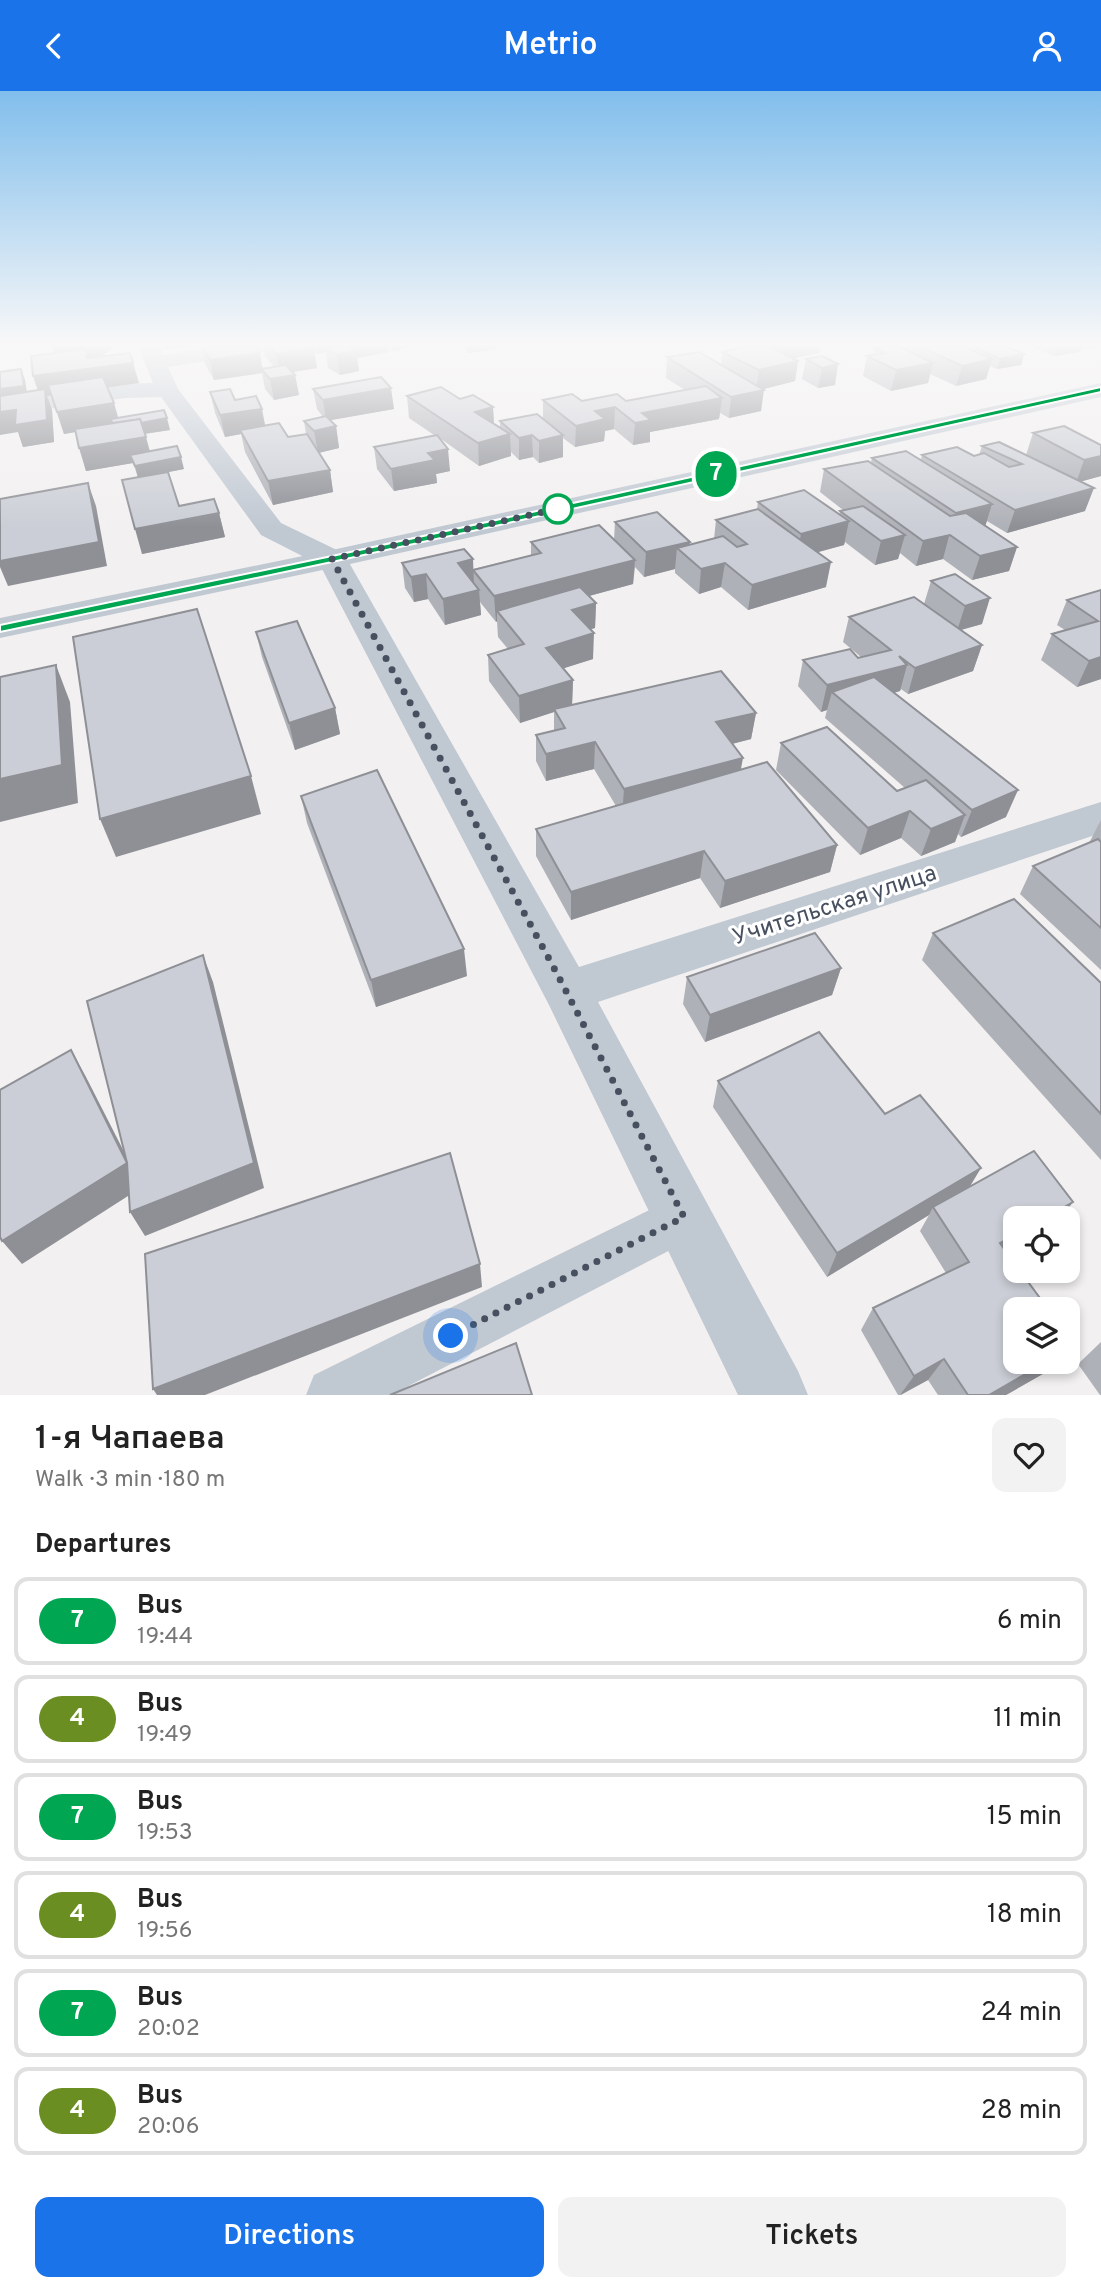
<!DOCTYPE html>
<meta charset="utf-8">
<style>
body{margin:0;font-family:Overpass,sans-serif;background:#f2f2f2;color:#222;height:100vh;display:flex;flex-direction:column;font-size:26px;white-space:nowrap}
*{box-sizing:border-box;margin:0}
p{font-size:23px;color:#767676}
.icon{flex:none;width:38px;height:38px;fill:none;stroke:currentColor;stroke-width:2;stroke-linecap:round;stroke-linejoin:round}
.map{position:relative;height:1304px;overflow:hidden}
.side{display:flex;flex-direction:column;background:#fff;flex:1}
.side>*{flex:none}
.badge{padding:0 14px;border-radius:23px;font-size:24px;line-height:46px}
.fabs{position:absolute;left:1003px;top:1115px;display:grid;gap:14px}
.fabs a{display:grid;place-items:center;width:77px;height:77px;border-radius:14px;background:#fff;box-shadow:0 4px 10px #0003;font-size:35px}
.you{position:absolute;width:35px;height:35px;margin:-18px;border:5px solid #fff;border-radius:50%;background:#1a73e8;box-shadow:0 0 0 10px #1a73e833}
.map>.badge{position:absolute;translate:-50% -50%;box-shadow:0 0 0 4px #fff}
h2{padding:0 35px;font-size:26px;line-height:63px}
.round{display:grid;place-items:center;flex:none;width:74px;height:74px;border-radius:14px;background:#f2f2f2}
.summary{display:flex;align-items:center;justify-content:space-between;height:119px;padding:0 35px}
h1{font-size:33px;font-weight:600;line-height:52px}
.button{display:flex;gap:14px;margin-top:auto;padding:14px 35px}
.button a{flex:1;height:80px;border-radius:14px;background:#1a73e8;color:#fff;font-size:28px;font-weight:600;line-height:80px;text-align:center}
.button a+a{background:#f2f2f2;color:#222}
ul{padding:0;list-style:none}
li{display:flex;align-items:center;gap:21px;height:88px;margin:0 14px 10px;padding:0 21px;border:4px solid #e0e0e0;border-radius:14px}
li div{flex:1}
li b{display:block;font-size:26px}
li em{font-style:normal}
li .badge{min-width:77px;font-weight:700;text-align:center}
header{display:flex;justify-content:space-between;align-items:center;height:91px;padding:0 35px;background:#1a73e8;color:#fff;font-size:32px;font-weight:600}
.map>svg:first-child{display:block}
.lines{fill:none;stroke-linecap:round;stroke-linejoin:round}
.service{fill:#c0c8d2;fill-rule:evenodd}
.minor{fill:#c0c8d2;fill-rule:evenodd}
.tertiary{fill:#c0c8d2;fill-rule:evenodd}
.wall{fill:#afb1b8}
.shaded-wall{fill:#8e9096}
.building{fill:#cbced6;stroke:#8e9096;stroke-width:2}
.line{fill:#00a651;stroke:#fff;stroke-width:2}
.walk{stroke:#47505f;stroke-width:7;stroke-dasharray:0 12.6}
.stop-dot{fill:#fff;stroke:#00a651;stroke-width:3.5}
.labels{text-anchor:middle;stroke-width:6;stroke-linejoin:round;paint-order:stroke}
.street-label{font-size:23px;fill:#47505f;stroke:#fff}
</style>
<header><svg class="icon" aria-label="back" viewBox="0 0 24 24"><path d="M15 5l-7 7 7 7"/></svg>Metrio<svg class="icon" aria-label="person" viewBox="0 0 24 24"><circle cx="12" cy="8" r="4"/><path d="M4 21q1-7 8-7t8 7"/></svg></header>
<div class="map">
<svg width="1101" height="1304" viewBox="0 0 1101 1304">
<rect width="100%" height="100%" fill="#f2f0f0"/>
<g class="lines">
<polygon class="service" points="684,1102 701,1109 708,1126 701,1143 391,1304 306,1304 314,1284"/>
<polygon class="minor" points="138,254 159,254 163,264 227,254 278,254 275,258 268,260 168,276 178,298 281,432 343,462 347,468 579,876 1101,711 1101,742 598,911 798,1280 808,1304 738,1304 549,914 320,474 261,444 161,306 125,307 0,325 0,311 125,293 153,292"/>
<polygon class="tertiary" points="1101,292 1101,306 332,477 0,547 0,527 332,459"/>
</g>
<g class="wall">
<polygon points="50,254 112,254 113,257 101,265 139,292 107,296 118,327 170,339 144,343 149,360 184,378 168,381 179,415 219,422 225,446 142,463 138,386 133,372 86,380 76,341 64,343 51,304 47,305 52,319 54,351 23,356 18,341 21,278 25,289 27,301 37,300 54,262"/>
<polygon points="201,254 263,278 274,276 265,265 263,254 418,254 393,260 388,257 389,261 357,267 359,280 340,284 328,277 326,261 317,263 314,261 317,277 293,281 295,284 299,304 274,309 265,298 262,282 214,289 205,273"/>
<polygon points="461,254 496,254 496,258 468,262"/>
<polygon points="734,254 820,254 819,262 794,267 798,270 795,290 763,298 761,320 729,327 720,322 719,328 650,341 650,351 633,354 614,338 605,340 604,350 575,356 563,347 563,366 539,372 533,366 519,369 511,361 511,365 479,375 441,348 450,380 436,383 437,392 394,400 377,378 374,356 434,344 409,327 407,305 460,308 493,316 494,332 500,336 500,330 543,328 543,309 626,310 685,299 666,287 667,266 721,274 722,261 733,258"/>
<polygon points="898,254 1004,254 1024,263 1021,274 997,278 990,275 986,288 956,295 930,283 928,292 891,300 863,285 867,265 873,264 874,257"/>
<polygon points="1101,254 1089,258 1082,255 1080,261 1054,265 1030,255"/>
<polygon points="822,265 835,294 818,297 802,288 806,268"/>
<polygon points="313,298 394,318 330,329 336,335 339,357 319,362 330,379 333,401 273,414 245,361 241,343 225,346 215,322 210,301 235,309 265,334 288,346 306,343 304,330 323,326 317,318"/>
<polygon points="1064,335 1101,385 1081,390 1085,420 1007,442 987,430 985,434 1017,456 1009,480 972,489 943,468 916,475 900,462 898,468 875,474 845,451 844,454 817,461 826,496 748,519 721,496 699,503 675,482 675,478 644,486 635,476 633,493 589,505 596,512 595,537 591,538 593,568 563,577 573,589 572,614 756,622 751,648 732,653 741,678 837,754 830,781 720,817 700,787 571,829 536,765 536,738 616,715 594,678 546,690 536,670 536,644 554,639 554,621 520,632 489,590 488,564 508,558 498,546 497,530 496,531 480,511 481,524 445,534 428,508 414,511 405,497 402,472 473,478 531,464 531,451 614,449 615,431 689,454 714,448 716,429 757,418 758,411 839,424 840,420 843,419 820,401 824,378 871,371 872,367 921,368 922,364 974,365 979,364 982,355 1026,364 1033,342"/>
<polygon points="955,483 982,533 961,539 982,554 973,580 908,603 901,598 900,600 894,602 1006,726 961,746 958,743 955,751 921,765 901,747 860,764 776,679 781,652 897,700 905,697 825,627 827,619 821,621 798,595 803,569 861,566 843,551 849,526 924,513 931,490"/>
<polygon points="1101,499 1101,588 1077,596 1041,569 1052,543 1065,539 1057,534 1067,509"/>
<polygon points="256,541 335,617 340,643 295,659 262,566"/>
<polygon points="301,705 467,885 376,916 307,732"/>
<polygon points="1101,729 1101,879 1020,803 1033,775 1089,752"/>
<polygon points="933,842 1101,892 1101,1069 922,869"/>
<polygon points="841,877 832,904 705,951 683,913 687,886"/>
<polygon points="718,990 885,1023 970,1096 1015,1127 1015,1158 1007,1162 1055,1276 1006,1304 938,1304 928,1289 901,1304 898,1304 861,1239 873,1217 946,1182 920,1140 929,1124 827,1186 713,1016"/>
<polygon points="1101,1251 1101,1304 1100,1304 1078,1273"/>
</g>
<g class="shaded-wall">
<polygon points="52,254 112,254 113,257 101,265 133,272 139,292 47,305 52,319 54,351 23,356 18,341 0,344 0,321 40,306 33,285 58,272"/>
<polygon points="165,254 192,254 192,255 166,258"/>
<polygon points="316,254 335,254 325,257 326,261 317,263"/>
<polygon points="349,254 388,254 389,261 357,267 359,280 340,284 337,264 350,261"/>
<polygon points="392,254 418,254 393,260"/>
<polygon points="468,254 496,254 496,258 468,262"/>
<polygon points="769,254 820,254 819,262 767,273"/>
<polygon points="1063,254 1083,254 1080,261 1054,265 1058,255"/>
<polygon points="1091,254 1101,254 1101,255 1089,258"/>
<polygon points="314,257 317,277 280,283 276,263"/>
<polygon points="260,262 263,280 261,278 262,282 214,289 210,269"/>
<polygon points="1024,263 1021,274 997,278 1000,268"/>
<polygon points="992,268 986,288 956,295 962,275"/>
<polygon points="798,270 795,290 756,300 759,279"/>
<polygon points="933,272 928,292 891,300 896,279"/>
<polygon points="838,273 835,294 818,297 822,277"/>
<polygon points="21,278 25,289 27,305 0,310 0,298"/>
<polygon points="295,284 299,304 274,309 270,288"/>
<polygon points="391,297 394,318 326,330 323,309"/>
<polygon points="764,299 761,320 729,327 731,306"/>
<polygon points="722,307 719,328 650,341 650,351 633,354 635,332 642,322"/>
<polygon points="114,312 120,333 64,343 57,321"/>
<polygon points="493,316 494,337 475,321"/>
<polygon points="615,316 614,338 605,340 604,350 575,356 576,335 595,320"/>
<polygon points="262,318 266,339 240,339 241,343 225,346 220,324"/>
<polygon points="167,327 170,339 117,347 113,336"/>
<polygon points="336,335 339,357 318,362 314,340"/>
<polygon points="510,343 511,365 479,375 478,352"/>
<polygon points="532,344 533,366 519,369 519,347"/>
<polygon points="563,344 563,366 539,372 539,350"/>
<polygon points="146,346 152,368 130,364 133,372 86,380 79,357"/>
<polygon points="448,358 450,380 436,383 437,392 394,400 391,378 428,362"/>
<polygon points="1101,365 1101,385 1076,392 1084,369"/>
<polygon points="181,366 184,378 138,387 135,375"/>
<polygon points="330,379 333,401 273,414 268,390"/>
<polygon points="88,392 96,415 107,475 8,495 0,476 0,470"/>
<polygon points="1094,397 1085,420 1007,442 1015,419"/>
<polygon points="992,413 985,436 949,445 943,468 916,475 923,450 949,444 956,422"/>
<polygon points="219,422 225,446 142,463 135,438"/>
<polygon points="849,430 844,454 797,467 801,443"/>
<polygon points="905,444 898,468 875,474 881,450"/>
<polygon points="690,451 688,467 677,457 675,478 644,486 646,461"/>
<polygon points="1017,456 1009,480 972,489 980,465"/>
<polygon points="473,468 474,493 458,472"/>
<polygon points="635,469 633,493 504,528 497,520 497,530 496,531 494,505"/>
<polygon points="831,471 826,496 748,519 752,494"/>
<polygon points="725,472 721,496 699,503 701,478"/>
<polygon points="426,483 428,508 414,511 411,486"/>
<polygon points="479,499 481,524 445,534 443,508"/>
<polygon points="990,507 982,533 957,540 965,515"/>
<polygon points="596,512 595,537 571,544 572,519"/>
<polygon points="594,542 593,568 546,583 546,557"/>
<polygon points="982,554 973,580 908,603 915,577"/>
<polygon points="1101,566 1101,588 1077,596 1089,570"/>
<polygon points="56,574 70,611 78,712 0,731 0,688"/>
<polygon points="907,574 900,600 847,614 832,601 827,619 821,621 827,594"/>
<polygon points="573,589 572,615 554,618 554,621 520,632 519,605"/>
<polygon points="335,617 340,643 295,659 289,632"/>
<polygon points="756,622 751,648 712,658 716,631"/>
<polygon points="595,651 594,678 546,690 546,663"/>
<polygon points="743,667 738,694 622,725 624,698"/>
<polygon points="251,685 261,723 116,766 100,728"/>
<polygon points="1018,699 1006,726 961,746 972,719"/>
<polygon points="910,720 901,747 860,764 868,737"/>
<polygon points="965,724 955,751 921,765 931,738"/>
<polygon points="837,754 830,781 720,817 725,790"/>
<polygon points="704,760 700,787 571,829 571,801"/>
<polygon points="464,858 467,885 376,916 371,889"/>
<polygon points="203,864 213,891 264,1097 145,1145 130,1121"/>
<polygon points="841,877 832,904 705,951 710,924"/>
<polygon points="71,959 86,986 142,1096 22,1173 2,1150"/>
<polygon points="981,1077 966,1102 933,1116 929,1124 827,1186 837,1162"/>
<polygon points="1073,1111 1061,1127 1045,1127"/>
<polygon points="1015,1144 1015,1158 983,1176 1000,1152"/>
<polygon points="480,1173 482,1196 205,1304 157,1304 153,1298"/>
<polygon points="944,1268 928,1289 900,1304 914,1285"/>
<polygon points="1048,1270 1061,1270 1055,1276 1006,1304 989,1304"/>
</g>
<g class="building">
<polygon points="201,254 255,254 260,262 210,269"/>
<polygon points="269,254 311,254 314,257 276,263"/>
<polygon points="336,254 347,254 356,260 337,264 325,257"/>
<polygon points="748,254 766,254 798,270 759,279 722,261 749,255"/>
<polygon points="887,254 896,254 933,272 896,279 867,265 885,262 874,257"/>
<polygon points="917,254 961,254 992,268 962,275"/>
<polygon points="970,254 1004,254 1024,263 1000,268"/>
<polygon points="86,258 87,267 130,262 133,272 33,285 31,265"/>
<polygon points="699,261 764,299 731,306 667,266"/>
<polygon points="822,265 838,273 822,277 806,268"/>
<polygon points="286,274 295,284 270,288 261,278"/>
<polygon points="21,278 24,295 0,298 0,281"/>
<polygon points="103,286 114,312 57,321 48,294"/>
<polygon points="381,286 391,297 323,309 313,298"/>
<polygon points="706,295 722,307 642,322 651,329 635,332 615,316 595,320 605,328 576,335 543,309 572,303 582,310 617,303 626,310"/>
<polygon points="441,296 460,308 473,304 493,316 475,321 510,343 478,352 407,305"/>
<polygon points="45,298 47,329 15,334 16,319 0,321 0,305"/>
<polygon points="230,298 235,309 256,305 262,318 220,324 210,301"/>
<polygon points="164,319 167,327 141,332 140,328 112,332 111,328"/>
<polygon points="537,323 563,344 539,350 532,344 519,347 500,330"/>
<polygon points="326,325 336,335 314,340 304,330"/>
<polygon points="140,328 146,346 79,357 75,338"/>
<polygon points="279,332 288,346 307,343 330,379 268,390 240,339"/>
<polygon points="1064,335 1101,354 1101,365 1084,369 1033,342"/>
<polygon points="437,344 448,358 428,362 435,369 391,378 374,356"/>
<polygon points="999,351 1094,397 1015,419 922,364 957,356 974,365 984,362 1009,376 1022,373 982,355"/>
<polygon points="177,355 181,366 135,375 130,364"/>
<polygon points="906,360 992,413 956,422 872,367"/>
<polygon points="868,370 950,425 966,422 1017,456 980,465 950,444 923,450 824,378"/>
<polygon points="168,381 179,415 214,408 219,422 135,438 122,389"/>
<polygon points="88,392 99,451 0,470 0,408"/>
<polygon points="804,399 849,430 801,443 758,411"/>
<polygon points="863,415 905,444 881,450 840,420"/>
<polygon points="758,418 831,471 752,494 725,472 701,478 677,457 723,445 737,456 747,453 716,429"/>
<polygon points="657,421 690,451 646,461 615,431"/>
<polygon points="599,434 635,469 494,505 473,479 541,462 531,451"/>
<polygon points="464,458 473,468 458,472 479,499 443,508 426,483 411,486 402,472"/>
<polygon points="955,483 990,507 965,515 931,490"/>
<polygon points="580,496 596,512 572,519 594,542 546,557 573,589 519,605 488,564 524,553 497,520"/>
<polygon points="1101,499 1101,566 1089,570 1052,543 1098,530 1067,509"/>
<polygon points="914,506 982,554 915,577 899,565 907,574 827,594 803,569 850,558 858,567 891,559 849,526"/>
<polygon points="197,518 251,685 100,728 73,546"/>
<polygon points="297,530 335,617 289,632 256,541"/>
<polygon points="56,574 62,674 0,688 0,586"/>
<polygon points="721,580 756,622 716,631 743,667 624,698 595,651 546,663 536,644 565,637 554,618"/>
<polygon points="874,586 1018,699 972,719 832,601"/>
<polygon points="827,636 897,700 926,689 965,724 931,738 910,720 868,737 781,652"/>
<polygon points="767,671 837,754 725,790 704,760 571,801 536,738"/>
<polygon points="377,679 464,858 371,889 301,705"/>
<polygon points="1098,748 1101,751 1101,837 1033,775"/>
<polygon points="1014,808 1101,892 1101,1023 933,842"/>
<polygon points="815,842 841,877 710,924 687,886"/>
<polygon points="203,864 254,1072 130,1121 127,1072 87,910"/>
<polygon points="819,941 885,1023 920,1004 981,1077 837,1162 718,990"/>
<polygon points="71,959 127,1072 2,1150 0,1146 0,999"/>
<polygon points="1034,1060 1073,1111 1045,1127 1015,1127 1015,1144 1000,1152 1015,1173 1015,1180 1020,1180 1048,1218 1015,1218 1015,1270 1048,1270 989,1304 968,1304 944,1268 914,1285 873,1217 969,1171 933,1116"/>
<polygon points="450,1062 480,1173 153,1298 145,1163"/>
<polygon points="1068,1244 1076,1255 1068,1260"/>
<polygon points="516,1252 532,1304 390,1304"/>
</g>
<linearGradient id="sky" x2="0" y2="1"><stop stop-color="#81beec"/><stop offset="0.58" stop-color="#f9f8f8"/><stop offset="1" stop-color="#f9f8f8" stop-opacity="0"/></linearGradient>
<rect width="1101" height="437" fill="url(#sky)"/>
<polygon class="line" points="1101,296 1101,301 332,471 0,541 0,534 332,465"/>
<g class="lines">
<polyline class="walk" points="451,1245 684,1126 554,877 332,468 571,415 558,418"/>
</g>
<circle class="stop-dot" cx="558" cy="418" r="14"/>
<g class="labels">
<g class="street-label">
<text transform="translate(834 813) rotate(-18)" y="8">Учительская улица</text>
</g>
</g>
</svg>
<div class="fabs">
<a><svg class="icon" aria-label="locate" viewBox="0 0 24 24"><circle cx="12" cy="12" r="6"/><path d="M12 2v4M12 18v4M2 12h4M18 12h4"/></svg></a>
<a><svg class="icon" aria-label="layers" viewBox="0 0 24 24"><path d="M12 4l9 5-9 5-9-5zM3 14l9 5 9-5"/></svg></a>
</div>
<div class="you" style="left:451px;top:1245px"></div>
<b class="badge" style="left:716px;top:383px;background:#00a651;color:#fff">7</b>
</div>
<section class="side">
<div class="summary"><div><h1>1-я Чапаева</h1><p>Walk · 3 min · 180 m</p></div><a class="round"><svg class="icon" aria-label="heart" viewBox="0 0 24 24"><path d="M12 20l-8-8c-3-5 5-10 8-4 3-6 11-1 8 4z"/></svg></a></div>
<h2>Departures</h2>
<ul>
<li><span class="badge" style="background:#00a651;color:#fff">7</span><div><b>Bus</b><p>19:44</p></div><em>6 min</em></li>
<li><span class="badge" style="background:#6b8e23;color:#fff">4</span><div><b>Bus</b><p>19:49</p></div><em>11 min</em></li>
<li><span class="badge" style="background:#00a651;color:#fff">7</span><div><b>Bus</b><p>19:53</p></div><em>15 min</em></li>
<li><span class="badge" style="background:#6b8e23;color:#fff">4</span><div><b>Bus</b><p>19:56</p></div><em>18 min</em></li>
<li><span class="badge" style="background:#00a651;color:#fff">7</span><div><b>Bus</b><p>20:02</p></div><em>24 min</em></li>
<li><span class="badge" style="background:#6b8e23;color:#fff">4</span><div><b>Bus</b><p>20:06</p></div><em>28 min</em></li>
</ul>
<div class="button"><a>Directions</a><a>Tickets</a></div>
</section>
